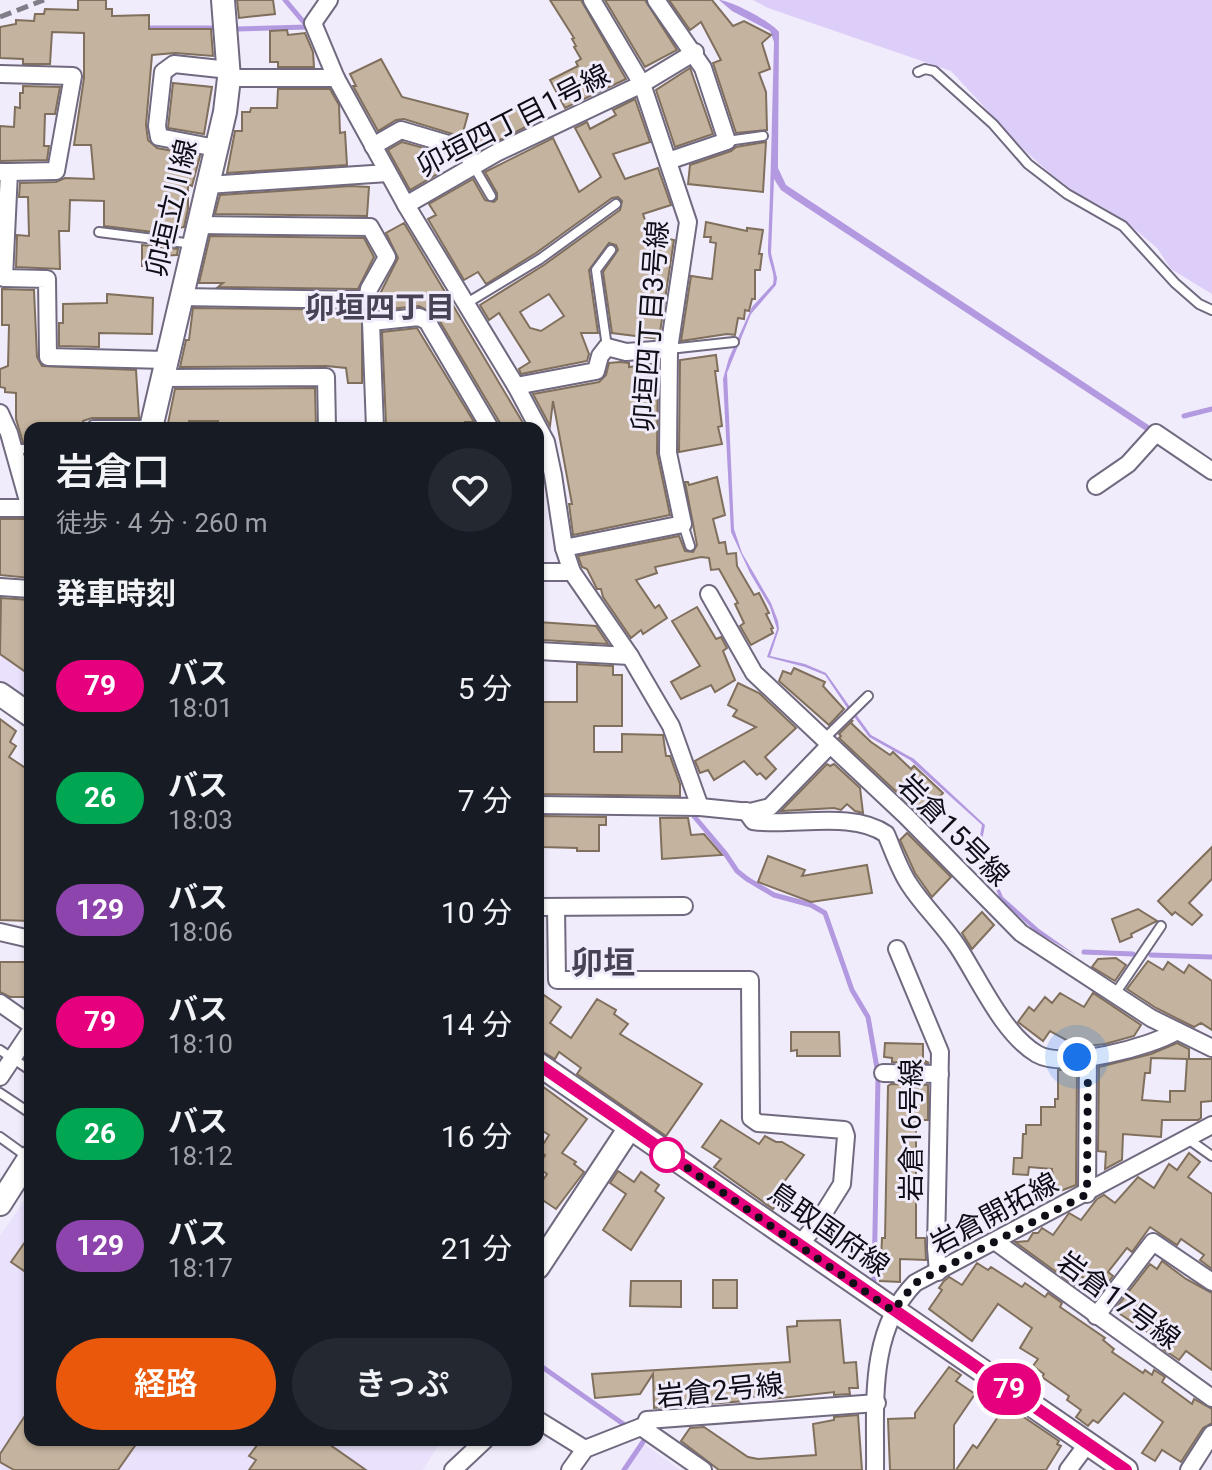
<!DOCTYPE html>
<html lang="ja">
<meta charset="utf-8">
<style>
body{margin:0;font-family:Roboto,"Noto Sans JP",sans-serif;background:#242831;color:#f1f3f6;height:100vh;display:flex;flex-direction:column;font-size:30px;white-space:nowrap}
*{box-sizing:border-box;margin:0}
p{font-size:26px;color:#9ea1a6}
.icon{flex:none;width:44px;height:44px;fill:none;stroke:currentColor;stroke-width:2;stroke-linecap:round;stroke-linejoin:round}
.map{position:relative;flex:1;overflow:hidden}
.drawer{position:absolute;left:24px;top:422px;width:520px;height:1024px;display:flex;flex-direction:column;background:#171b24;border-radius:16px;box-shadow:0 2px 6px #0004}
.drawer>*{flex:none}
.badge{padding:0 16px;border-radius:26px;font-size:28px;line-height:52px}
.you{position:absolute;width:40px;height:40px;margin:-20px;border:6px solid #fff;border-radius:50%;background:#1a73e8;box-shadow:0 0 0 12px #1a73e833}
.map>.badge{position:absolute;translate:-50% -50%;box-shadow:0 0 0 4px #fff}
h2{padding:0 32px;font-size:30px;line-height:72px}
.round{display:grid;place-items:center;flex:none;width:84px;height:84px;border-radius:42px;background:#242831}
.head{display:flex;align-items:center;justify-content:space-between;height:136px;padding:0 32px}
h1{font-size:38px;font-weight:600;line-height:60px}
.primary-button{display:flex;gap:16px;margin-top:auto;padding:16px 32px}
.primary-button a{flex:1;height:92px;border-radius:48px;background:#ea580c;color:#fff;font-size:32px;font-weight:600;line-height:92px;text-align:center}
.primary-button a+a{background:#242831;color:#f1f3f6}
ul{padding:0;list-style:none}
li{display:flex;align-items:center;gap:24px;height:112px;padding:0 32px}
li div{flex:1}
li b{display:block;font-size:30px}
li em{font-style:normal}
li .badge{min-width:88px;font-weight:700;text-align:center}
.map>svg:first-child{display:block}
.built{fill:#eae2fc}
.green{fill:#dccef8}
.water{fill:#b299e0}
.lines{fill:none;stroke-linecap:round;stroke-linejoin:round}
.stream{stroke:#b299e0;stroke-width:5}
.building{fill:#c4b39e;stroke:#7f6f5c;stroke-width:2;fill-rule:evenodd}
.lane-casing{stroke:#70697f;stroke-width:12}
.street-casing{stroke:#70697f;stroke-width:20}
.secondary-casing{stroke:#70697f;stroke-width:26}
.lane{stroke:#fff;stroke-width:8}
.street{stroke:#fff;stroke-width:16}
.secondary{stroke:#fff;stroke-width:22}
.rail{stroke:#807c88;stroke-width:5;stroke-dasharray:12 6;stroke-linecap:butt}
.line-casing{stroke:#fff;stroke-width:18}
.line{stroke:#e6007e;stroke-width:12}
.walk{stroke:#100e16;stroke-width:8;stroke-dasharray:0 14.4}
.stop-dot{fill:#fff;stroke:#e6007e;stroke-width:4}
.labels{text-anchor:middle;stroke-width:6;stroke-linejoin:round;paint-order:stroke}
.street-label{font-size:28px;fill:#100e16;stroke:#f1ecfb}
.neighbourhood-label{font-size:30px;font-weight:bold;fill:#484256;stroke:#f1ecfb}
.quarter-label{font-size:32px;font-weight:bold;fill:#484256;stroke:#f1ecfb}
</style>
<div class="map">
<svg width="1212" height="1470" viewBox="0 0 1212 1470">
<rect width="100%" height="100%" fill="#f1ecfb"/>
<g class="built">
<polygon points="11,626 30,627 30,702 0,682 0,643"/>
<polygon points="30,1192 30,1440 442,1440 423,1470 0,1470 0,1236"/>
<polygon points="644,1444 680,1470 627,1470"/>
</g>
<polygon class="green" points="753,0 1212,0 1212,294 1171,269 1157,248 1137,231 1108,210 1076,193 1051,174 1023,149 951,71 768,8"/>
<g class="water">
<path d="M719,0C730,0 772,22 779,32L778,157V168L786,185L1153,428L1149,433L794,199L781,190L774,179L771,253L777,278L776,285L751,314L727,373L734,529L742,553L771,603L778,621L779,629L770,656L805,664L826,673L850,707L848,709L825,675L805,667L767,657L777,629L770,607L750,573L731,532L723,379L729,358L752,307L773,284C776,272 767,261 768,248C771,179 772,111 774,42L770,31L732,11Z"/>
<polygon points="855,713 871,735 914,759 985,825 981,846 1003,897 1039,929 1076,955 1035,931 1000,899 978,846 982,825 910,760 869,737 853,715"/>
</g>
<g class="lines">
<g class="stream">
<polyline points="285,0 307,26"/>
<polyline points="143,28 218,28"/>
<polyline points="237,29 307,27"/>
<polyline points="1184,416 1212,409"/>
<polyline points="693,815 725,853 737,871 747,879 774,895 811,905 825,913 852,990 868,1017 877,1068"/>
<polyline points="1084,952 1133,954"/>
<polyline points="1151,955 1212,957"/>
<polyline points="874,1281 878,1078"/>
<polyline points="538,1364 629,1428"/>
<polyline points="624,1470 643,1442"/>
</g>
</g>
<g class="building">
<polygon points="78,0 106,0 106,9 112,9 112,16 149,15 149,29 211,29 213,56 175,53 152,55 146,125 148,140 157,148 200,156 192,186 188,184 188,209 184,227 177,228 178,235 104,226 104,201 70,200 69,231 59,231 60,269 16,267 17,235 29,236 28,197 19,197 20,183 56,182 65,178 94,179 91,145 74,145 84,78 84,33 52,32 50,64 23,64 23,59 0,58 0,27 16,24 16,20 34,21 35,14 44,14 45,9 78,10"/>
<polygon points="237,0 273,0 275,14 239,18"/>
<polygon points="550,0 581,0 626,79 565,108 550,80 578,66 576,62 581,59 574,47 576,46 572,39 574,38"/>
<polygon points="605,0 645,0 677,50 645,67"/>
<polygon points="669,0 712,0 733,26 744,21 771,35 762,43 770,69 759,73 766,92 767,130 736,133 713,63 721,60 701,22 690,30"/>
<polygon points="287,30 288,35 305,33 313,52 314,67 278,67 278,62 270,62 270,31"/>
<polygon points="381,59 402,97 468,114 462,136 535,100 543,118 478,151 469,139 404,119 396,120 378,131 353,86 356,86 350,74"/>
<polygon points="690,68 713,134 675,147 656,90"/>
<polygon points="173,83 212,87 204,134 168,128"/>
<polygon points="23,86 60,87 55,114 45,114 44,146 49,146 47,160 0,161 0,126 14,127 15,107 20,108 20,93 23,93"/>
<polygon points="278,89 330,89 339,105 340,133 345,132 347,165 227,173 235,131 242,131 242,112 250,112 251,108 277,108"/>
<path d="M635,99L650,142L613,154L625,179L658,168L671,205L643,214L650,235L674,240L659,339L612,333L603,272L618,250L616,245L609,243L589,270L598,333H581L589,354L587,361L521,374L519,369L530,362L499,313L489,320L480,305L544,265L620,210L622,201L618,197L612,198L536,253L486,284L478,272L464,280L428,219L436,215L429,204L473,179L485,200L494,202L497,199V193L485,172L553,138L579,192L601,177L575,128L587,122L590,129L616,115L613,110ZM549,294L564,316L541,331L530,328L520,312Z"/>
<polygon points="402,142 424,148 439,173 410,190 388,150"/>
<polygon points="766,142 763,192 688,184 690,165 731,151 736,147"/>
<polygon points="351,186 369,187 367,216 215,214 220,195"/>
<polygon points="706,222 747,231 747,228 763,230 759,254 762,254 760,270 755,270 755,299 752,299 749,311 745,310 744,319 738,318 735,335 727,334 681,341 691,276 712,279 716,243 710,242 711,237 704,237"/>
<polygon points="404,223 526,428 503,428 436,315 419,306 370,311 362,316 362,383 348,383 346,368 326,366 180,367 186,340 189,340 193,308 372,310 398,258 386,233"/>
<polygon points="210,236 364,238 374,257 358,289 218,287 223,283 199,283"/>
<polygon points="142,245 178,249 177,255 158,256 158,266 142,266"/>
<polygon points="2,289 34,290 37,357 42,366 136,370 139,418 92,418 83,421 84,428 30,428 30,442 23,442 16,419 16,393 5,392 5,388 0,387 0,369 8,366 9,325 2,325"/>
<polygon points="107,294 153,298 152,334 99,333 99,347 59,346 59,323 63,323 63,304 107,303"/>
<polygon points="417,328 474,422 465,422 465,428 395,428 396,425 386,424 382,332"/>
<polygon points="716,355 718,371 715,371 722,426 718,427 722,444 679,452 680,360"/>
<polygon points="620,362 629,363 629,367 658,363 657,453 670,515 573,535 569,504 572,504 553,401 550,426 533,394 599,382 606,375 609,363"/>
<polygon points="315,388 316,428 217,428 218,421 189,421 189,428 167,428 175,389"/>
<polygon points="717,477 725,515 713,519 719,543 725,542 727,554 736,553 737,566 754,595 759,593 769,613 766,614 773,628 771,629 773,633 751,645 740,626 744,623 735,604 738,603 719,569 711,570 709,558 701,557 655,567 657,573 636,580 655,608 659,605 667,618 643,634 641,630 631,638 603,597 601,589 597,589 587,569 582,567 578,556 679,536 685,551 693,552 697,545 685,482 688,482 689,485"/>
<polygon points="0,519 30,519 30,578 0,575"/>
<polygon points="1,598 30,600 30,675 0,654"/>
<polygon points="697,607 716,639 721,637 727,648 723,651 735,680 715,692 711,685 681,699 671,682 700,666 672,621"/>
<polygon points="538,622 596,626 608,644 543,640 538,638"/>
<polygon points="577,664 613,666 613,675 622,675 622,726 594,726 594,752 622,752 622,734 663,735 666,756 670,756 680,784 680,796 538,794 538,702 577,702"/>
<polygon points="794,668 825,682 823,686 844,709 829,725 779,681 783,671 791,674"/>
<polygon points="738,683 759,693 796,728 765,757 776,769 766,779 760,773 757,775 744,761 714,780 708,770 700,773 695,761 756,727 733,716 737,710 728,705"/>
<polygon points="0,719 16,731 10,742 16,746 9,757 30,771 30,921 0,920"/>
<polygon points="853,720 851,723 871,742 890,755 893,752 911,769 914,766 943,793 930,807 928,805 920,814 839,738 841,736 839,734"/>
<polygon points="827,764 830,766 834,764 860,788 863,813 855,811 847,804 841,810 834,808 781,811"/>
<polygon points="542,816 606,817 606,825 599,825 599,851 577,851 577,848 543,847"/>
<polygon points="660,818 688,818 691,835 704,834 722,855 662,859"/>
<polygon points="907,833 951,877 932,897 915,873 900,840"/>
<polygon points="1212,847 1212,879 1189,903 1202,915 1192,925 1175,912 1172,915 1158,901"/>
<polygon points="768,856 805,870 802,876 867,865 872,893 811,902 758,882"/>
<polygon points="1138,909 1157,921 1131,934 1132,937 1120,942 1112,919"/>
<polygon points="982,912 994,925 972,949 962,933"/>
<polygon points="1116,958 1126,965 1115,981 1092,967 1098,959"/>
<polygon points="1148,961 1163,970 1168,962 1184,973 1189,965 1212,981 1212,1030 1201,1023 1194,1027 1156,1008 1127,989"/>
<polygon points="0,962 30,962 30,997 10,997 0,992"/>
<polygon points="1060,993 1084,1007 1093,993 1141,1025 1134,1036 1105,1044 1079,1047 1050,1031 1043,1041 1018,1022 1029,1007 1034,1011 1045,997 1052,1003"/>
<polygon points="544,995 561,1007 550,1023 571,1038 597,999 616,1010 614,1014 628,1024 620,1034 702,1084 666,1136 577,1074 581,1068 559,1052 555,1059 538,1049 538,1004"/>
<polygon points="791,1032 839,1032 840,1056 797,1056 797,1050 791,1051"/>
<polygon points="885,1043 923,1044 923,1060 929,1063 892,1062 892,1058 884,1057"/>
<path d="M1177,1043L1189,1049V1059H1212V1101L1201,1102V1118L1198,1120H1162L1161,1137L1123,1134L1122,1160L1105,1169L1106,1152L1098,1151L1099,1067L1151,1054ZM1151,1058L1187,1059L1185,1091H1170V1102L1142,1100L1145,1073H1150Z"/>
<polygon points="1058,1070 1077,1070 1076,1185 1055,1193 1052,1169 1029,1167 1028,1175 1013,1174 1014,1158 1022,1158 1023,1134 1026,1134 1026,1125 1041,1125 1041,1107 1055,1107 1055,1099 1058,1099"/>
<polygon points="538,1083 587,1119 562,1153 576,1162 574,1164 584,1172 556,1209 538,1197 538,1187 547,1174 538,1168 545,1155 539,1151 549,1135 538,1128"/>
<polygon points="891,1084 928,1085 928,1120 916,1120 916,1238 925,1238 926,1260 900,1259 900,1282 880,1281 882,1238 885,1238 888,1086"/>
<polygon points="721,1120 759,1144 765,1136 776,1142 782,1142 804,1155 784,1182 789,1186 773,1209 714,1167 721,1159 702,1147"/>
<polygon points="1189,1153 1200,1162 1188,1177 1212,1194 1212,1269 1200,1260 1204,1255 1181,1239 1177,1245 1150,1227 1132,1252 1127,1248 1108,1272 1113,1276 1101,1291 1081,1276 1074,1285 1015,1242 1028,1241 1033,1233 1038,1233 1042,1228 1053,1235 1069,1213 1081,1220 1097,1199 1104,1195 1115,1203 1138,1177 1154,1188 1169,1164 1177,1170"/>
<polygon points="618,1171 634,1182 641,1172 659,1185 655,1191 664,1198 631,1250 603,1230 626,1194 610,1183"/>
<polygon points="30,1235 30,1275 11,1262"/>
<polygon points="1162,1261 1186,1279 1212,1293 1212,1370 1186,1351 1179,1360 1154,1343 1156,1338 1117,1312 1116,1308 1150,1264 1157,1269"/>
<polygon points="977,1263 988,1270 991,1267 1022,1287 1025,1283 1045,1297 1048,1293 1062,1303 1060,1307 1105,1338 1103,1340 1114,1349 1112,1352 1143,1373 1145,1370 1152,1375 1154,1370 1165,1377 1162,1382 1192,1404 1194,1399 1212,1409 1212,1423 1203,1428 1181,1462 1162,1450 1155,1461 1142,1453 1163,1422 1124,1393 1098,1423 1093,1420 1088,1426 1076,1417 1081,1410 1067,1400 1069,1396 1042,1377 1044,1374 1033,1366 1038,1359 1020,1348 1032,1328 998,1304 972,1341 929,1309 942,1290 939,1288 944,1281 949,1277 962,1285"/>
<rect x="713" y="1280" width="24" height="28"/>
<polygon points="631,1281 681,1281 681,1307 630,1306"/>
<polygon points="840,1320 844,1363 856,1362 858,1388 849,1388 850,1394 834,1395 834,1392 773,1399 773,1394 744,1398 745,1401 654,1408 653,1374 640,1394 595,1398 592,1374 790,1362 787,1327 797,1326 797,1321"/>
<polygon points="949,1367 961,1375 956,1381 975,1394 954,1425 954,1470 890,1470 888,1419 915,1418 915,1413"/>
<polygon points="1006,1405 1059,1441 1057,1444 1061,1446 1046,1470 956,1470 973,1445 977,1448"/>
<polygon points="30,1408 30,1440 139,1440 118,1470 14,1470 0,1462 0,1454"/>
<polygon points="858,1415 862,1470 719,1470 681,1441 690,1428 704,1427 748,1457 758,1459 816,1455 813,1424 834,1420 834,1417"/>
<polygon points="261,1440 323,1440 366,1470 249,1470 256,1460 249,1456"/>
</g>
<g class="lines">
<g class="lane-casing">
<g id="lane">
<polyline points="918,72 925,69 934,71 993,124 1028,164 1067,194 1123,226 1175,283 1199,304 1212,310"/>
<polyline points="727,141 763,136"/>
<polyline points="474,167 491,196"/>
<polyline points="99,232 193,244"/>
<polyline points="467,303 540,259 616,204"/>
<polyline points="607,347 596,270 611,250"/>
<polyline points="669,349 734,342"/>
<polyline points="93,425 148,425"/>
<polyline points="13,449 30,449"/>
<polyline points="683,524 690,546"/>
<polyline points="823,740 868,696"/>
<polyline points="1115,994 1161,926"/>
<polyline points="0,1050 30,1070"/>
<polyline points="0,1093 30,1113"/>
<polyline points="0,1137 29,1158"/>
<polyline points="1188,1139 1212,1156"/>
</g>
</g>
<g class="street-casing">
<g id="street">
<polyline points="329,0 313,23 336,78"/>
<polyline points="656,0 703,68 727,141 668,161"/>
<polyline points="0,74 73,76 56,171 9,172"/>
<polyline points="229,78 336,78 406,205 496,153 642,84 695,52"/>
<polyline points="373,146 401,130 465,149 474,167"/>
<polyline points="216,148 159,137 157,126 163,72 174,64 229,70"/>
<polyline points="0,172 9,172 4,278 47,279 48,357 166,360"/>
<polyline points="207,185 388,173"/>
<polyline points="406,205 516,386"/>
<polyline points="181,297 367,300 369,289 387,257 370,227 198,225"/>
<polyline points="163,378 326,377 327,428"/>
<polyline points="0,413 9,433 30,508 0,508"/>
<polyline points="375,428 371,322 419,317 427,321 490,428"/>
<polyline points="1096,486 1128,464 1156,433 1212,471"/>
<polyline points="564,548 553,475 546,442 516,386 596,371 600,356 607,347 626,352 669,349"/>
<polyline points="538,572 572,572"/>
<polyline points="0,587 30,589"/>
<polyline points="709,594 754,673 906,816 1021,933 1151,1018 1212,1048"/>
<polyline points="538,651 630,656 572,572 564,548 683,524 668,453 669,349 688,222 642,84 592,0"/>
<polyline points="630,656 671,726 700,807"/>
<polyline points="538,805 700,807 750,812 770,807 829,746"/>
<path d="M746,811L753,821C792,827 852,810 886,834C893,850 899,869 909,884C923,906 943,924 958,947C979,979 1003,1034 1037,1054C1065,1070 1150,1047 1177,1031"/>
<polyline points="538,907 684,906"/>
<polyline points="556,907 557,980 750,980 751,1118 758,1123 844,1130 846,1136 842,1184 817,1224 800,1244"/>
<polyline points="0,932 30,939"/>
<polyline points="897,949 940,1052 936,1248 938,1272"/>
<polyline points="0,1003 30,1024"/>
<polyline points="883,1073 940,1074"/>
<polyline points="0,1077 30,1032"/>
<polyline points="1087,1194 1088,1056"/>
<polyline points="996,1242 1212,1398"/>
<polyline points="1096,1316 1153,1242 1212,1282"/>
<polyline points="538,1420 585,1449"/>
<polyline points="453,1470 485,1440"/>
<polyline points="570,1470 585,1449 646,1425"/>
<polyline points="703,1470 644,1429 647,1420 877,1403"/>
<path d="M875,1470C876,1406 867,1332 915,1283L1212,1125"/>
<polyline points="1068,1470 1088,1443"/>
<polyline points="1189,1470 1212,1434"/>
</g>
</g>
<g class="secondary-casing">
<g id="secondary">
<polyline points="151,428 225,112 229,78 223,0"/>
<polyline points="0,694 30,715"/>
<polyline points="538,1064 1126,1470"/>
<polyline points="0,1204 30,1157"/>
<polyline points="538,1267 629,1129"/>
</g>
</g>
<use href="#lane" class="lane"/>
<use href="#street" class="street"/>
<use href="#secondary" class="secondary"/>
<polyline class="rail" points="0,17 44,0"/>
</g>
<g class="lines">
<g class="line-casing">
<polyline id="line" points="538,1064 1126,1470"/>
</g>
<use href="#line" class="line"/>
<polyline class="walk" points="667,1155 666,1153 893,1311 915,1283 1087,1194 1088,1056 1077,1057"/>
</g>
<circle class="stop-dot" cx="667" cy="1155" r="16"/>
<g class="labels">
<g class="street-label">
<text transform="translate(513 120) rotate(-27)" y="10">卯垣四丁目1号線</text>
<text transform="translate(171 208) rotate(-77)" y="10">卯垣立川線</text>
<text transform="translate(650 326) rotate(-86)" y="10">卯垣四丁目3号線</text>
<text transform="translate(954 830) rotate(45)" y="10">岩倉15号線</text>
<text transform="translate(911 1130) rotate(-90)" y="10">岩倉16号線</text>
<text transform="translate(994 1213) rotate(-28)" y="10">岩倉開拓線</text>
<text transform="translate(829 1229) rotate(35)" y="10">鳥取国府線</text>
<text transform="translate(1119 1300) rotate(36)" y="10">岩倉17号線</text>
<text transform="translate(720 1390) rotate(-6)" y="10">岩倉2号線</text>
</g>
<g class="neighbourhood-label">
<text x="380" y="318">卯垣四丁目</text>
</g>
<g class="quarter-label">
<text x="603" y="974">卯垣</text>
</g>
</g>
</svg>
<div class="you" style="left:1077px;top:1057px"></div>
<b class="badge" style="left:1009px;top:1389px;background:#e6007e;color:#fff">79</b>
<section class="drawer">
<div class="head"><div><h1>岩倉口</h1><p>徒歩 · 4 分 · 260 m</p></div><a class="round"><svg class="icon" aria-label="heart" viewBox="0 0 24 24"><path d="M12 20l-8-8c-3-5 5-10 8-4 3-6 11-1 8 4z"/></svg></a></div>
<h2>発車時刻</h2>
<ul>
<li><span class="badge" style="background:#e6007e;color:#fff">79</span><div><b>バス</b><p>18:01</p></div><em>5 分</em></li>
<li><span class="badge" style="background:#00a651;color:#fff">26</span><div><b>バス</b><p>18:03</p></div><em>7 分</em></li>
<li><span class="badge" style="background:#8e44ad;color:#fff">129</span><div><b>バス</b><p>18:06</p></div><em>10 分</em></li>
<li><span class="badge" style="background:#e6007e;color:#fff">79</span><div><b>バス</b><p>18:10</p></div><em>14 分</em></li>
<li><span class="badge" style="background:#00a651;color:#fff">26</span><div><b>バス</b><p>18:12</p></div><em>16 分</em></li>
<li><span class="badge" style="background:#8e44ad;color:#fff">129</span><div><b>バス</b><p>18:17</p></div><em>21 分</em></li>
</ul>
<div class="primary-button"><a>経路</a><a>きっぷ</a></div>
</section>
</div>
